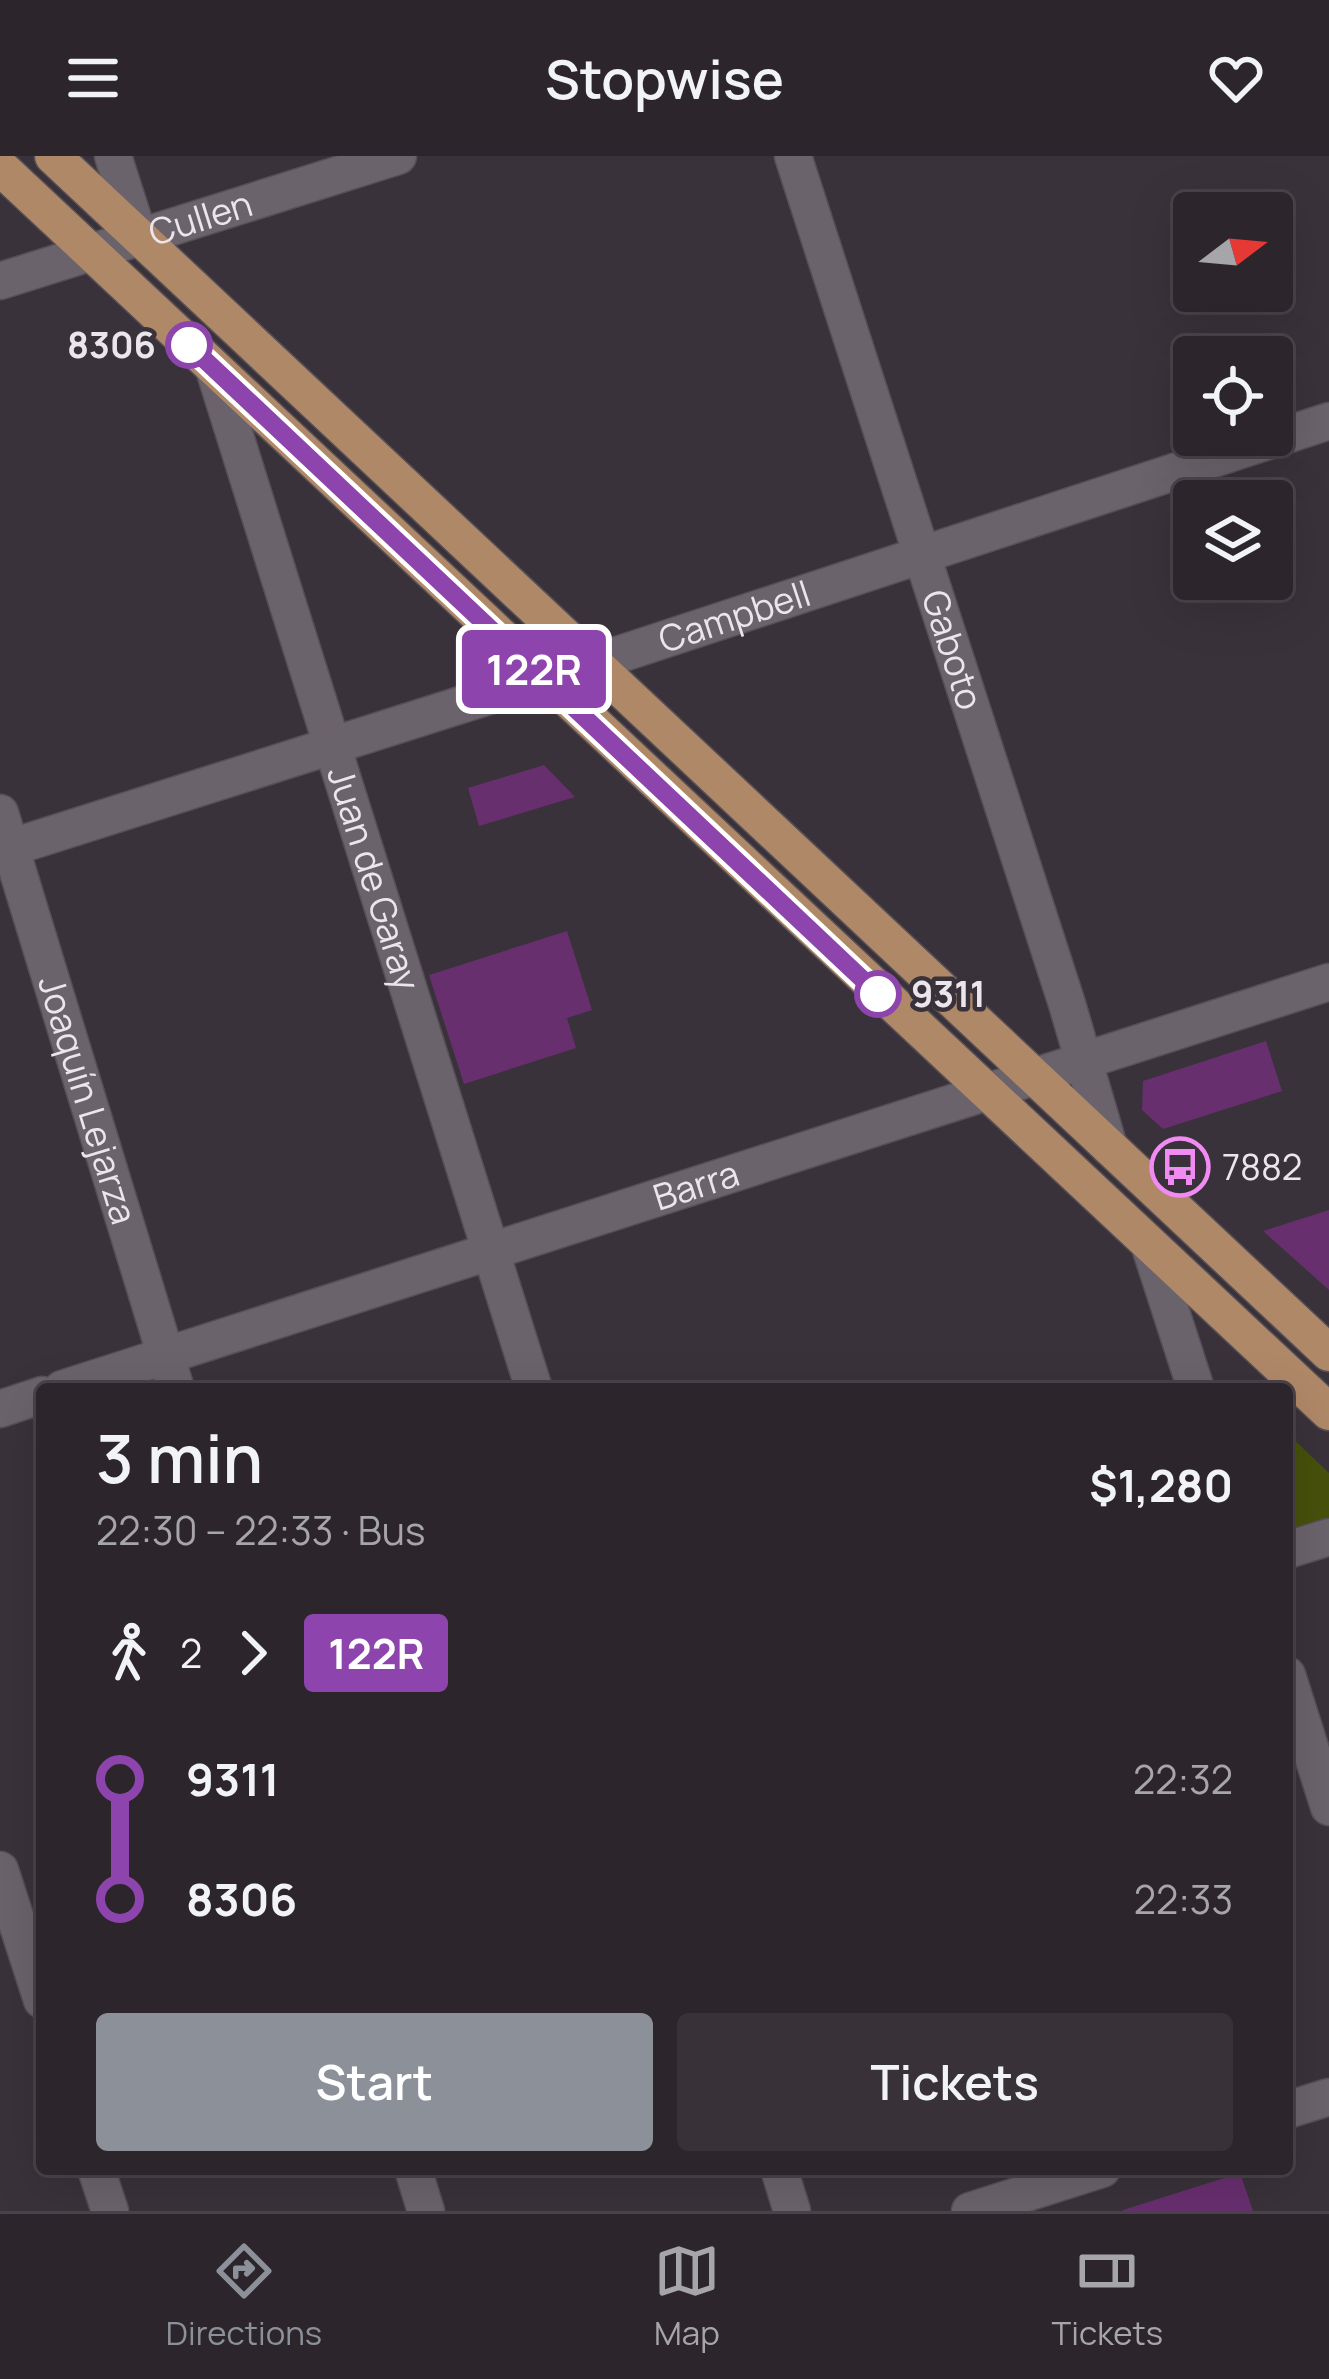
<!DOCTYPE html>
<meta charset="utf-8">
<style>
body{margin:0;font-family:Manrope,sans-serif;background:#383238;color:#f1f3f6;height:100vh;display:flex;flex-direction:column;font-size:45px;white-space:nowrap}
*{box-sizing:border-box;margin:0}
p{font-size:39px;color:#a6a5a9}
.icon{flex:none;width:66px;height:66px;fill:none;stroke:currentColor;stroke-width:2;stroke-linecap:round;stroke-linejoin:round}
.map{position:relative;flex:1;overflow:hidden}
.drawer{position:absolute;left:36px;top:1227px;width:1257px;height:792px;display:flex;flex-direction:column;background:#2c262c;border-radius:12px;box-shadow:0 12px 48px #0002,0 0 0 3px #484348}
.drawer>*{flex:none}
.badge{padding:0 24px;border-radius:9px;font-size:42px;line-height:78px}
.needle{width:78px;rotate:74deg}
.buttons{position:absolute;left:1173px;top:36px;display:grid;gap:24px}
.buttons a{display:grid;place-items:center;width:120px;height:120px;border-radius:12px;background:#2c262c;box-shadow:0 12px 48px #0002,0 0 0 3px #484348;font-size:60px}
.map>.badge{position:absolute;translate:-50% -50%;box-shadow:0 0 0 6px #fff}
.legs{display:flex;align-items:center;gap:18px;height:132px;padding:0 60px;font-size:39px}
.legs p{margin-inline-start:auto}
.summary{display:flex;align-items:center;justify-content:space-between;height:204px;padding:0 60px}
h1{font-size:66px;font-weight:600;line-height:90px}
.primary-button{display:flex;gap:24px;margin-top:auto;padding:24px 60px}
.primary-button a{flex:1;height:138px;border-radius:12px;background:#8c9099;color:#fff;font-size:48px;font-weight:600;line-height:138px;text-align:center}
.primary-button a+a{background:#383238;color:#f1f3f6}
ul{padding:0 60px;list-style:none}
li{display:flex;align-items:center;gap:42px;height:120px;font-size:45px}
li i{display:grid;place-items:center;width:18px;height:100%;margin:0 15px;background:currentColor}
li i::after{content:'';width:30px;height:30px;margin:-15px;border:9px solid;border-radius:50%;background:#2c262c}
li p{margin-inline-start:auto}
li:first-child i{background:linear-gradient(#0000 50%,currentColor 0)}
li:last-child i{background:linear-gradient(currentColor 50%,#0000 0)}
header{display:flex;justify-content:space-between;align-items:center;height:156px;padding:0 60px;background:#2c262c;font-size:54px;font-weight:600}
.tabs{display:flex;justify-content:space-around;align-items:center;height:168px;border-top:3px solid #484348;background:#2c262c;font-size:33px;color:#a6a5a9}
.tabs a{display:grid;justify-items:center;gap:6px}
.tabs .active{color:#8c9099}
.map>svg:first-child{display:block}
.green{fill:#47500b}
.building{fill:#682f6f}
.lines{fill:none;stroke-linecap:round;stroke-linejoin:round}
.street-casing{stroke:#564f56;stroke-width:39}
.primary-casing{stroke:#564f56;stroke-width:39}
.street{stroke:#6b636c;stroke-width:36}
.primary{stroke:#af8868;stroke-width:36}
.line-1-casing{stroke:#fff;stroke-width:27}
.line-1{stroke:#8e44ad;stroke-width:18}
.stop-1-dot{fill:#fff;stroke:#8e44ad;stroke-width:6}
.labels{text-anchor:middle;stroke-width:9;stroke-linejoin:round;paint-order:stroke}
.street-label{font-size:36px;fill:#ebe6eb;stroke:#3a323a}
.stop-label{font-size:36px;font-weight:bold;fill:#ebe6eb;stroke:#3a323a;text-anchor:end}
.poi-label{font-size:36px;fill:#ebe6eb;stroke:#3a323a;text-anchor:start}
</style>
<header><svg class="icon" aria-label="menu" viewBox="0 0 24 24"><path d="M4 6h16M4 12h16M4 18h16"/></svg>Stopwise<svg class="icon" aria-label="heart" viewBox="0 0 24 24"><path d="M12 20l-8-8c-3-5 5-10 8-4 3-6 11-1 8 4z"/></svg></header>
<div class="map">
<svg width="1329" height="2055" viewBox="0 0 1329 2055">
<rect width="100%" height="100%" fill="#3a323a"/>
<polygon class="green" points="1287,1277 1329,1317 1329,1365 1287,1378"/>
<g class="building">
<polygon points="544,609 575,641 479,670 468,632"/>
<polygon points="567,775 592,854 567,862 576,892 464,928 429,819"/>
<polygon points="1266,885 1282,935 1163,973 1142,954 1143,925"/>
<polygon points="1329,1054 1329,1134 1263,1075"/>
<polygon points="1240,2017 1253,2055 1123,2055 1123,2054"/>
</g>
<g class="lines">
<g class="street-casing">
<g id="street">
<polyline points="113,0 139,81"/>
<path id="s1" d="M793,0L1067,848L1109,991"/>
<path id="s2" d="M0,125L398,0"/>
<path id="s3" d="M214,213L534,1233"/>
<path id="s4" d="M0,657L176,1233"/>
<path id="s5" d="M0,695L593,507L1329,265"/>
<polyline points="1151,1094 1196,1233"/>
<path id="s6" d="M62,1233L1329,826"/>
<polyline points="0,1253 42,1239"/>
<polyline points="1287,1394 1329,1381"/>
<polyline points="1287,1519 1329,1651"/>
<polyline points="0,1714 42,1844"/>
<polyline points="1287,1954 1329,1941"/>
<polyline points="96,2013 110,2055"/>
<polyline points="413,2013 426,2055"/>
<polyline points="779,2013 792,2055"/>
<polyline points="970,2055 1102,2013"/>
</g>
</g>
<g class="primary-casing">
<g id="primary">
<polyline points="53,0 1329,1197"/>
<polyline points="0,11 1329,1256"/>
</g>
</g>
<use href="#street" class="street"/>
<use href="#primary" class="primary"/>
</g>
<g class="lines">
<g class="line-1-casing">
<polyline id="line-1" points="189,189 878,838"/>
</g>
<use href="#line-1" class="line-1"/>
</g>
<defs>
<g id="bus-ring" transform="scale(3)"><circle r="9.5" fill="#3a323a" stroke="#f28af3" stroke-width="1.5"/><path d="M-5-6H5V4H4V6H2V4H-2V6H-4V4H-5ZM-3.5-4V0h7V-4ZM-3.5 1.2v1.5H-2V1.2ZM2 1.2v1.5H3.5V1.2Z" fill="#f28af3"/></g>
</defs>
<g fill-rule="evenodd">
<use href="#bus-ring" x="1180" y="1011"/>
</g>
<g class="stop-1-dot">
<circle cx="189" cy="189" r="21"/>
<circle cx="878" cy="838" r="21"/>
</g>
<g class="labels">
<g class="street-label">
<text dy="13" stroke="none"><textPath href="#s2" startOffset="210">Cullen</textPath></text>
<text dy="13" stroke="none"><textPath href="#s5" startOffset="771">Campbell</textPath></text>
<text dy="13" stroke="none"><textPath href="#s1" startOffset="519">Gaboto</textPath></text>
<text dy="13" stroke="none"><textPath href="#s3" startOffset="534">Juan de Garay</textPath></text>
<text dy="13" stroke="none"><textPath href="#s4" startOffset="300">Joaquín Lejarza</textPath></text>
<text dy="13" stroke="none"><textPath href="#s6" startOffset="666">Barra</textPath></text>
</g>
<g class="stop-label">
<text x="156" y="202">8306</text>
<text x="911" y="851" text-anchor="start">9311</text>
</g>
<g class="poi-label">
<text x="1222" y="1024">7882</text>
</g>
</g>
</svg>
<div class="buttons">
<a><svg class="needle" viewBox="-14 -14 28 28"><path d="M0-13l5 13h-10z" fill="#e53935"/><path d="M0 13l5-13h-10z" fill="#a6a5a9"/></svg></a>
<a><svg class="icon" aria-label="locate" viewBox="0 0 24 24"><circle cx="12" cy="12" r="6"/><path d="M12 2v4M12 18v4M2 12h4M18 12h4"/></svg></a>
<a><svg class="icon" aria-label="layers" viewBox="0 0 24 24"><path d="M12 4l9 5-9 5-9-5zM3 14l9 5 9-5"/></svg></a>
</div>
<b class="badge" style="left:534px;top:513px;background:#8e44ad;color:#fff">122R</b>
<section class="drawer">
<div class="summary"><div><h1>3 min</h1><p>22:30 – 22:33 · Bus</p></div><b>$1,280</b></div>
<div class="legs"><svg class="icon" aria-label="walk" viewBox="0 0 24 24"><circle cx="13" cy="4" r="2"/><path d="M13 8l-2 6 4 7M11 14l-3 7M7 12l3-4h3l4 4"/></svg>2<svg class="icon" aria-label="forward" viewBox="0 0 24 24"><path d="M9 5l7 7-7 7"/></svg><b class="badge" style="background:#8e44ad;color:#fff">122R</b></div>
<ul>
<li><i style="color:#8e44ad"></i><b>9311</b><p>22:32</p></li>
<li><i style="color:#8e44ad"></i><b>8306</b><p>22:33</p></li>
</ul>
<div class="primary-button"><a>Start</a><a>Tickets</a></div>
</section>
</div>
<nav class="tabs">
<a class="active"><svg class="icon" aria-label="directions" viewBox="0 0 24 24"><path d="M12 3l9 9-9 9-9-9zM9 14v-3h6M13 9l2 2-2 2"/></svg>Directions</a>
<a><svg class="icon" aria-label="map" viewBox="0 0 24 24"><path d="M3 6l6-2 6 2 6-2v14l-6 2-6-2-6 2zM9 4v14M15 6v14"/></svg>Map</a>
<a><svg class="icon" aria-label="tickets" viewBox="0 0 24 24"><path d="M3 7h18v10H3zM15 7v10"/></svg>Tickets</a>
</nav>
